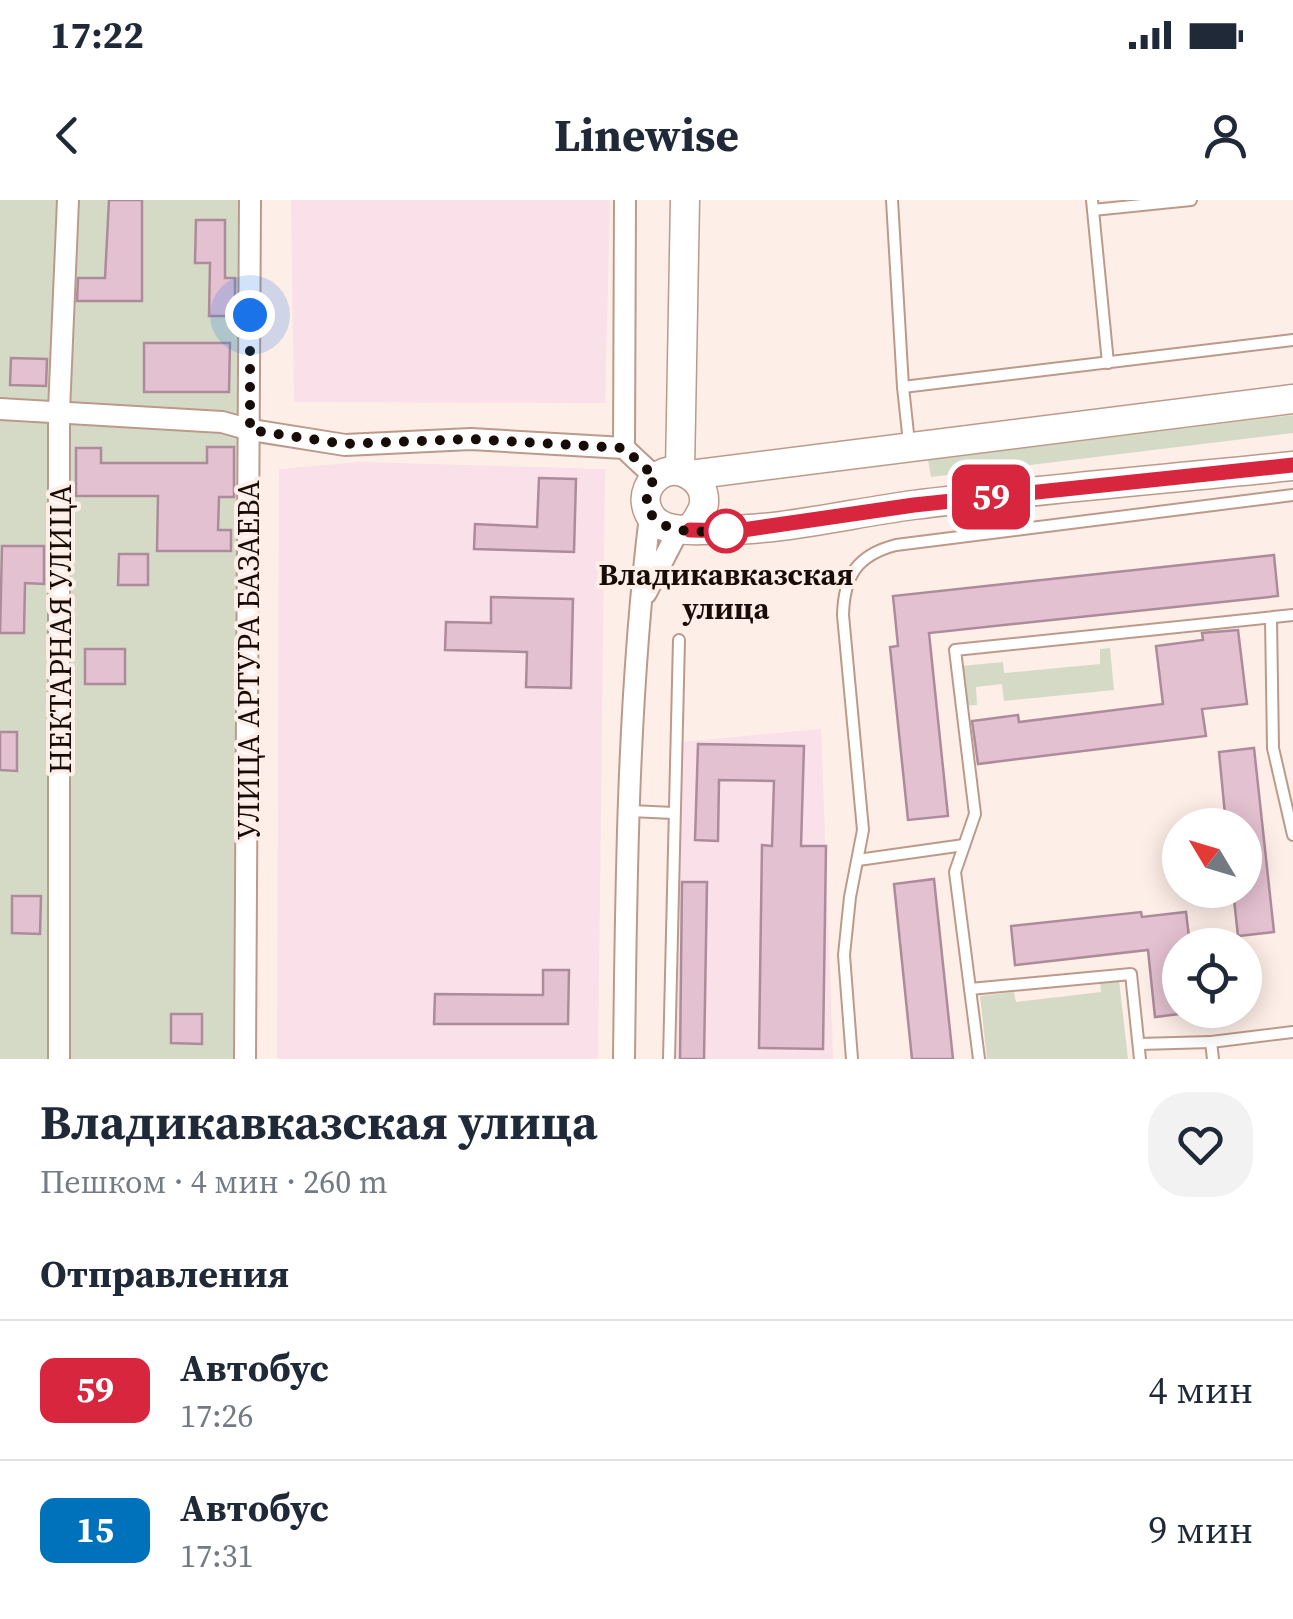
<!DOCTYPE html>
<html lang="ru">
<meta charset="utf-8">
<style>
body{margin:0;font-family:"Source Serif 4",serif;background:#f2f2f3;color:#1f2937;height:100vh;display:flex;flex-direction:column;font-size:38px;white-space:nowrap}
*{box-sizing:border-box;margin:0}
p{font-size:32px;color:#747a83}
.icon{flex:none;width:55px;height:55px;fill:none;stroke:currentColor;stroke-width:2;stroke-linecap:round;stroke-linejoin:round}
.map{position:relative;height:859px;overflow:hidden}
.panel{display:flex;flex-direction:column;background:#fff;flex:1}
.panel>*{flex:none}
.badge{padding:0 20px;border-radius:15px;font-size:35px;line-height:65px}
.needle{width:65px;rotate:308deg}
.controls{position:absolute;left:1162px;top:608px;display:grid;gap:20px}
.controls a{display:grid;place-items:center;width:100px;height:100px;border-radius:50%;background:#fff;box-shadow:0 5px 25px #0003;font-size:50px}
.you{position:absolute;width:50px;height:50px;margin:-25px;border:8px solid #fff;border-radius:50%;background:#1a73e8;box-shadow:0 0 0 15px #1a73e833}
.map>.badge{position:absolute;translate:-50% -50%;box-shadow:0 0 0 5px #fff}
h2{padding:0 40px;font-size:38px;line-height:90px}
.round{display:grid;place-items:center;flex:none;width:105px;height:105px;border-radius:40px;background:#f2f2f3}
.headline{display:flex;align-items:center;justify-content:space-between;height:170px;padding:0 40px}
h1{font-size:48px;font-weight:700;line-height:75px}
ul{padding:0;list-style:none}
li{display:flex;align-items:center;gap:30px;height:140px;padding:0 40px;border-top:2px solid #e0e1e3}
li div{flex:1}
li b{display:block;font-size:38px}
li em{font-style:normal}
li .badge{min-width:110px;font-weight:700;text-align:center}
.status{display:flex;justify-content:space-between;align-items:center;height:70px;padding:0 50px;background:#fff;direction:ltr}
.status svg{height:28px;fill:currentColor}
header{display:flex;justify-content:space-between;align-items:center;height:130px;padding:0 40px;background:#fff;font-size:45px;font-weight:700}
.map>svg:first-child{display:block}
.industrial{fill:#f9e0e9}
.green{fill:#d4dac6}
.building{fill:#e4c1d0;stroke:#ac8b9a;stroke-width:2.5}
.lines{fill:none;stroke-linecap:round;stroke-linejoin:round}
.lane-casing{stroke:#bc9a8b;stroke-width:14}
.street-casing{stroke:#bc9a8b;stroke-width:24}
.secondary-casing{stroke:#bc9a8b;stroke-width:31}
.lane{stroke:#fff;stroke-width:10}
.street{stroke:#fff;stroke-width:20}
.secondary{stroke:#fff;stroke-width:28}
.line-casing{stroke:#fff;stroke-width:22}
.line{stroke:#d7263d;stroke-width:15}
.walk{stroke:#170c07;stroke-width:10;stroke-dasharray:0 18}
.stop-dot{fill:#fff;stroke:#d7263d;stroke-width:5}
.labels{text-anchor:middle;stroke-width:8;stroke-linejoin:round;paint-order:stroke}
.stop-label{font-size:30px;font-weight:bold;fill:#170c07;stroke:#fdeee7}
.street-label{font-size:30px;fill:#170c07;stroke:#fdeee7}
</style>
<div class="status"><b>17:22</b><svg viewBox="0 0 49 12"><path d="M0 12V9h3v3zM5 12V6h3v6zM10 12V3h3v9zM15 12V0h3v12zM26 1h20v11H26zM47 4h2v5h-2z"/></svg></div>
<header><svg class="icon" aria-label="back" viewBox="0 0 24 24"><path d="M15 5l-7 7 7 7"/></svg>Linewise<svg class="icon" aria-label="person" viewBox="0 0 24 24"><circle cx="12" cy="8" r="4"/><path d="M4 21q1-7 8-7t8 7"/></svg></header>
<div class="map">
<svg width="1293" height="859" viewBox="0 0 1293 859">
<rect width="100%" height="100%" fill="#fdeee7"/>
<g class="industrial">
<polygon points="291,0 610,0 605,203 294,202"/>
<polygon points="360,262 605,269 598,859 277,859 279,269"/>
<polygon points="821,529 833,859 665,859 671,543"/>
</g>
<g class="green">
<polygon points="0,0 254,0 250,859 0,859"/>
<polygon points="1293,215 1293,233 931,277 928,260"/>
<polygon points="1110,448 1114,490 1004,501 1002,484 976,487 977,505 965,506 961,466 1003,462 1004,473 1100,464 1100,449"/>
<polygon points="1119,780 1128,859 987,859 980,796 1014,792 1016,802 1101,792 1100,782"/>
</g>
<g class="building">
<polygon points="109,0 142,0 142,101 77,101 78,78 105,78"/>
<polygon points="196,20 225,20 225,78 235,78 235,116 209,116 210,63 195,63"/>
<polygon points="144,143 230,143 229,192 144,192"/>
<polygon points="11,158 47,159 46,186 10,185"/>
<polygon points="207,247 234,247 234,297 219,297 218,330 231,330 231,351 157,351 158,296 76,296 76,248 101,248 101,263 207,263"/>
<polygon points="539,278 576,279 574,352 474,349 475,324 537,327"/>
<polygon points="2,346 44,346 44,384 25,383 24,433 0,433"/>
<polygon points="119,354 148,354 148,385 118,385"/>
<polygon points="1274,355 1278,396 929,433 948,616 908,620 890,447 898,446 893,396"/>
<polygon points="491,397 573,399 571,488 526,487 527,452 445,450 446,422 491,423"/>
<polygon points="1238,430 1247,504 1202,509 1206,536 978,564 972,521 1018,515 1019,522 1163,504 1156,446 1203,440 1202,433"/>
<rect x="85" y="449" width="40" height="35"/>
<polygon points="0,532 17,532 17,571 0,570"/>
<polygon points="698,544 804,546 801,646 826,646 823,849 759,848 762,645 772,646 774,581 719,580 718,641 695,640"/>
<polygon points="1254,548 1274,732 1238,736 1233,690 1245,690 1245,625 1226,625 1219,552"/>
<polygon points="934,679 953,859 912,859 894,684"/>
<polygon points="682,682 707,682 704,859 680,859"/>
<polygon points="12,696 41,696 40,734 12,733"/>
<polygon points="1141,712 1142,717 1186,712 1190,745 1180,745 1180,814 1155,817 1148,750 1015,765 1011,726"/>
<polygon points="543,770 569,770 568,824 434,824 435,794 543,795"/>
<polygon points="171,814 202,814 202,844 171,843"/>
</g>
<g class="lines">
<g class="lane-casing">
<g id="lane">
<polyline points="892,0 903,187"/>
<polyline points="1092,0 1108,163"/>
<polyline points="1093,10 1191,0"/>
<polyline points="909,243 903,187 1293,140"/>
<polyline points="1271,418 1273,548 1293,635"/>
<polyline points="630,611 674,613"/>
<polyline points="858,660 964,645"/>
<polyline points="970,789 1131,774 1140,859"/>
<polyline points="1139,844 1211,842"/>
<polyline points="669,859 679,440"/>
<path d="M852,859L844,755L850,697L863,630L843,415C844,376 857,355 896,345L1293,295"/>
<polyline points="979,859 955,672 975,614 955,450 1293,415"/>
<polyline points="1213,859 1211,842 1293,832"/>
</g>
</g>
<g class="street-casing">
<g id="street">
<polyline points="0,209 222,222 251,230 345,245 471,239 624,248 656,278"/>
<polyline points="624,248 625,0"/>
<polyline points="646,393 679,329"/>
<polyline points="59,859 59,211 68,0"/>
<polyline points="245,859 250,0"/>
<path d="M624,859C626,678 628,495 650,316"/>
</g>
</g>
<g class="secondary-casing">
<g id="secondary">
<polyline points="680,271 685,0"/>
<polyline points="690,275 1293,199"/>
<path d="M690,330C695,322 703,313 704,303C706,279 677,261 657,277C649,283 644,294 646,304C651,334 686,330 709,330C777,332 846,314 913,305C1039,289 1167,279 1293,266"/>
</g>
</g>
<use href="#lane" class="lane"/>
<use href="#street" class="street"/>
<use href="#secondary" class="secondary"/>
</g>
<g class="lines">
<g class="line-casing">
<polyline id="line" points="690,330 736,331 914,305 1293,265"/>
</g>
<use href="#line" class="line"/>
<path class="walk" d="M250,115V230L344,244L470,239L624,248L656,278L649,286L646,304C658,340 705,330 736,331H726"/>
</g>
<circle class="stop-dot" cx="726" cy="331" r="20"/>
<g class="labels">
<g class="stop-label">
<text x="726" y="385">Владикавказская<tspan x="726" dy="34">улица</tspan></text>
</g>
<g class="street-label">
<text transform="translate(61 429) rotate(-90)" y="10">НЕКТАРНАЯ УЛИЦА</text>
<text transform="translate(249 460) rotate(-90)" y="10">УЛИЦА АРТУРА БАЗАЕВА</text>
</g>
</g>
</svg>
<div class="controls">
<a><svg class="needle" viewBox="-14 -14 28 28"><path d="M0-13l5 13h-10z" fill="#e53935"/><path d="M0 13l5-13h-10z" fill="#747a83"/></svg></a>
<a><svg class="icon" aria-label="locate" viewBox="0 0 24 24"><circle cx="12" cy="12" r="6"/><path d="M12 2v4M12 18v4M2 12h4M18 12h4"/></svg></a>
</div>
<div class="you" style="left:250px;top:115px"></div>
<b class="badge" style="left:991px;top:297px;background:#d7263d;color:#fff">59</b>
</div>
<section class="panel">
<div class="headline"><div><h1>Владикавказская улица</h1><p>Пешком · 4 мин · 260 m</p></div><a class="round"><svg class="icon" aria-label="heart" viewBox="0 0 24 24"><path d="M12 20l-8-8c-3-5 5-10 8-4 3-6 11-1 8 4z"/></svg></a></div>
<h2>Отправления</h2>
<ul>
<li><span class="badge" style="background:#d7263d;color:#fff">59</span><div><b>Автобус</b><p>17:26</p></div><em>4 мин</em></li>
<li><span class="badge" style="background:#0072bc;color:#fff">15</span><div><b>Автобус</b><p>17:31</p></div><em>9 мин</em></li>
</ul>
</section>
